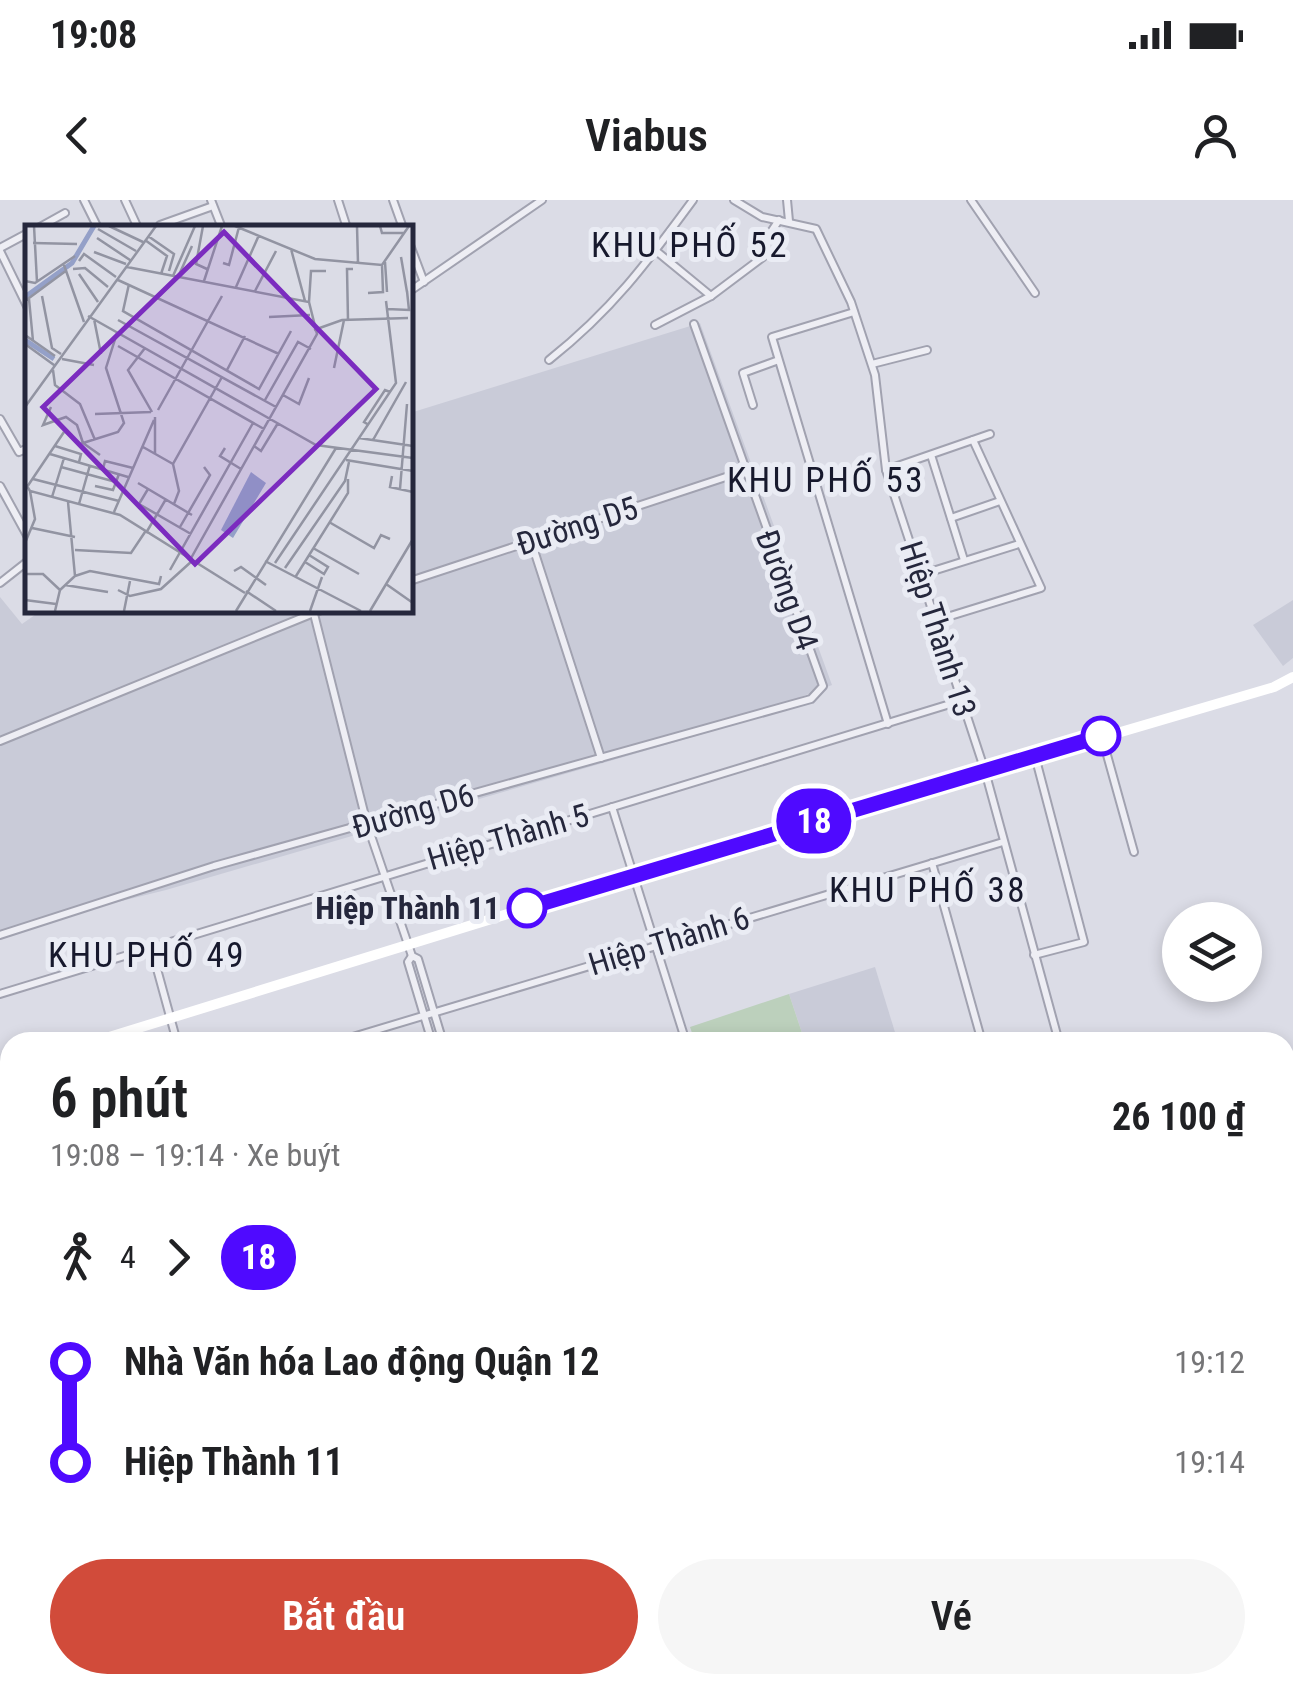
<!DOCTYPE html>
<html lang="vi">
<meta charset="utf-8">
<style>
body{margin:0;font-family:"Roboto Condensed",sans-serif;background:#f6f6f6;color:#202124;height:100vh;display:flex;flex-direction:column;font-size:38px;white-space:nowrap}
*{box-sizing:border-box;margin:0}
p{font-size:32px;color:#757577}
.icon{flex:none;width:55px;height:55px;fill:none;stroke:currentColor;stroke-width:2;stroke-linecap:round;stroke-linejoin:round}
.map{position:relative;flex:1;overflow:hidden}
.sheet{position:absolute;left:0px;top:832px;width:1295px;height:662px;display:flex;flex-direction:column;background:#fff;border-radius:30px 30px 0 0;box-shadow:0 5px 15px #0003}
.sheet>*{flex:none}
.badge{padding:0 20px;border-radius:32px;font-size:35px;line-height:65px}
.controls{position:absolute;left:1162px;top:702px;display:grid;gap:20px}
.controls a{display:grid;place-items:center;width:100px;height:100px;border-radius:50%;background:#fff;box-shadow:0 5px 15px #0003;font-size:50px}
.map>.badge{position:absolute;translate:-50% -50%;box-shadow:0 0 0 5px #fff}
.legs{display:flex;align-items:center;gap:15px;height:110px;padding:0 50px;font-size:32px}
.legs p{margin-inline-start:auto}
.headline{display:flex;align-items:center;justify-content:space-between;height:170px;padding:0 50px}
h1{font-size:55px;font-weight:600;line-height:75px}
.primary-button{display:flex;gap:20px;margin-top:auto;padding:20px 50px}
.primary-button a{flex:1;height:115px;border-radius:60px;background:#d14b3a;color:#fff;font-size:40px;font-weight:600;line-height:115px;text-align:center}
.primary-button a+a{background:#f6f6f6;color:#202124}
ul{padding:0 50px;list-style:none}
li{display:flex;align-items:center;gap:35px;height:100px;font-size:38px}
li i{display:grid;place-items:center;width:15px;height:100%;margin:0 12px;background:currentColor}
li i::after{content:'';width:25px;height:25px;margin:-12px;border:8px solid;border-radius:50%;background:#fff}
li p{margin-inline-start:auto}
li:first-child i{background:linear-gradient(#0000 50%,currentColor 0)}
li:last-child i{background:linear-gradient(currentColor 50%,#0000 0)}
.status{display:flex;justify-content:space-between;align-items:center;height:70px;padding:0 50px;background:#fff;direction:ltr}
.status svg{height:28px;fill:currentColor}
header{display:flex;justify-content:space-between;align-items:center;height:130px;padding:0 50px;background:#fff;font-size:45px;font-weight:600}
.map>svg:first-child{display:block}
.built{fill:#c9cbd8}
.green{fill:#bcd0bc}
.water{fill:#94a0c8}
.lines{fill:none;stroke-linecap:round;stroke-linejoin:round}
.minor-casing{stroke:#a1a2b0;stroke-width:10}
.tertiary-casing{stroke:#a1a2b0;stroke-width:12}
.minor{stroke:#eeeef4;stroke-width:6}
.tertiary{stroke:#eeeef4;stroke-width:9}
.secondary{stroke:#fff;stroke-width:10}
.line-1-casing{stroke:#fff;stroke-width:22}
.line-1{stroke:#4f0aff;stroke-width:15}
.stop-1-dot{fill:#fff;stroke:#4f0aff;stroke-width:5}
.labels{text-anchor:middle;stroke-width:10;stroke-linejoin:round;paint-order:stroke}
.street-label{font-size:32px;fill:#25273c;stroke:#eaecf4}
.stop-label{font-size:32px;font-weight:bold;fill:#25273c;stroke:#eaecf4;text-anchor:end}
.neighbourhood-label{font-size:35px;letter-spacing:2.5px;fill:#17192d;stroke:#eaecf4}
.inset-river{fill:none;stroke:#94a0c8;stroke-width:5}
.inset-road{fill:none;stroke:#9294a2;stroke-width:2.5}
.view{fill:#7b2cbf;fill-opacity:0.15;stroke:#7b2cbf;stroke-width:5}
.inset-edge{fill:none;stroke:#25273c;stroke-width:5}
</style>
<div class="status"><b>19:08</b><svg viewBox="0 0 49 12"><path d="M0 12V9h3v3zM5 12V6h3v6zM10 12V3h3v9zM15 12V0h3v12zM26 1h20v11H26zM47 4h2v5h-2z"/></svg></div>
<header><svg class="icon" aria-label="back" viewBox="0 0 24 24"><path d="M15 5l-7 7 7 7"/></svg>Viabus<svg class="icon" aria-label="person" viewBox="0 0 24 24"><circle cx="12" cy="8" r="4"/><path d="M4 21q1-7 8-7t8 7"/></svg></header>
<div class="map">
<svg width="1293" height="1493" viewBox="0 0 1293 1493">
<rect width="100%" height="100%" fill="#dbdce6"/>
<g class="built">
<polygon points="700,123 832,485 713,531 166,690 0,731 0,397 22,424 42,410 410,410 410,213"/>
<polygon points="1293,400 1293,458 1283,466 1253,425"/>
<polygon points="875,767 898,842 805,842 789,794"/>
</g>
<polygon class="green" points="789,794 805,842 695,842 690,827"/>
<polygon class="water" points="1285,1020 1293,1049 1293,1233 1285,1234"/>
<g class="lines">
<g class="minor-casing">
<g id="minor">
<polyline points="84,0 98,28"/>
<polyline points="125,0 138,28"/>
<polyline points="211,0 222,28"/>
<polyline points="338,0 347,28"/>
<polyline points="393,0 403,28"/>
<polyline points="734,0 762,17 816,29 851,102 875,175 886,270 985,571 1059,842"/>
<polyline points="787,0 789,21"/>
<polyline points="971,0 1035,93"/>
<polyline points="160,25 213,6"/>
<polyline points="38,28 65,13"/>
<polyline points="410,45 424,82"/>
<polyline points="0,48 28,33"/>
<polyline points="655,50 711,96"/>
<polyline points="0,51 28,108"/>
<polyline points="410,91 542,0"/>
<polyline points="854,112 772,137 888,524"/>
<polyline points="655,125 711,96 763,57 759,50 779,20"/>
<path d="M549,160C612,110 646,64 693,0"/>
<polyline points="872,164 927,150"/>
<polyline points="410,173 410,181"/>
<polyline points="753,205 743,173 776,161"/>
<polyline points="0,219 19,252 28,248"/>
<polyline points="931,255 964,360"/>
<polyline points="886,270 990,234"/>
<polyline points="0,286 28,337"/>
<polyline points="951,318 1000,301"/>
<polyline points="531,341 601,558"/>
<polyline points="920,375 1019,344"/>
<polyline points="410,381 744,271"/>
<polyline points="0,383 28,361"/>
<polyline points="313,410 367,624 412,756 418,759 443,842"/>
<polyline points="934,421 1041,388 973,240"/>
<polyline points="1102,537 1134,652"/>
<polyline points="0,541 321,410"/>
<polyline points="612,607 686,842"/>
<polyline points="932,663 982,842"/>
<polyline points="0,735 214,666 811,499 823,486 694,124"/>
<polyline points="151,747 177,842"/>
<polyline points="1034,755 1084,742 1035,556"/>
<polyline points="412,756 408,762 432,842"/>
<polyline points="0,794 960,501"/>
<polyline points="336,842 1003,642"/>
<polyline points="0,917 10,952"/>
<polyline points="0,1021 10,1027"/>
<polyline points="0,1122 10,1136"/>
<polyline points="0,1122 10,1116"/>
<polyline points="0,1176 6,1183"/>
<polyline points="0,1235 9,1242"/>
<polyline points="0,1290 10,1283"/>
<polyline points="0,1351 10,1350"/>
<polyline points="44,1485 47,1493"/>
<polyline points="346,1485 363,1489 372,1485"/>
<polyline points="617,1485 620,1493"/>
<polyline points="684,1485 687,1493"/>
<polyline points="936,1485 939,1493"/>
<polyline points="1176,1485 1178,1493"/>
<polyline points="1250,1485 1253,1493"/>
<polyline points="121,1493 124,1485"/>
<polyline points="163,1493 166,1485"/>
<polyline points="281,1493 285,1485"/>
<polyline points="507,1493 521,1485"/>
<polyline points="1016,1493 1019,1492"/>
</g>
</g>
<g class="tertiary-casing">
<polyline id="tertiary" points="1261,1493 1293,1482"/>
</g>
<use href="#minor" class="minor"/>
<use href="#tertiary" class="tertiary"/>
<g class="secondary">
<polyline points="93,842 631,676 1274,487 1293,477"/>
<polyline points="0,871 10,868"/>
</g>
</g>
<g class="lines">
<g class="line-1-casing">
<polyline id="line-1" points="527,708 1101,536"/>
</g>
<use href="#line-1" class="line-1"/>
</g>
<g class="stop-1-dot">
<circle cx="1101" cy="536" r="18"/>
<circle cx="527" cy="708" r="18"/>
</g>
<g class="labels">
<g class="street-label">
<text transform="translate(577 326) rotate(-18)" y="11">Đường D5</text>
<text transform="translate(787 390) rotate(70)" y="11">Đường D4</text>
<text transform="translate(938 429) rotate(72)" y="11">Hiệp Thành 13</text>
<text transform="translate(413 611) rotate(-16)" y="11">Đường D6</text>
<text transform="translate(508 637) rotate(-16)" y="11">Hiệp Thành 5</text>
<text transform="translate(669 741) rotate(-17)" y="11">Hiệp Thành 6</text>
</g>
<g class="stop-label">
<text x="500" y="719">Hiệp Thành 11</text>
</g>
<g class="neighbourhood-label">
<text x="690" y="57">KHU PHỐ 52</text>
<text x="826" y="292">KHU PHỐ 53</text>
<text x="928" y="702">KHU PHỐ 38</text>
<text x="147" y="767">KHU PHỐ 49</text>
</g>
</g>
<g transform="translate(25 25)">
<rect width="388" height="388" fill="#dbdce6"/>
<path d="M226,247L241,258L208,313L196,305Z" fill="#94a0c8"/>
<path class="inset-river" d="M0,72L47,38L69,1M0,115L29,134"/>
<path class="inset-road" d="M9,1L12,57M84,1L118,17M178,1L171,39L182,44M210,1L290,34L357,40L384,1M332,1L333,38M355,1L357,8H380M73,4L111,26M123,11L149,29L144,46M72,13L105,35M120,15L142,31L136,49M8,18L52,19M266,24L280,76M69,27L101,39M376,32L382,67M54,36L59,29L91,52M360,37L362,67M198,38L204,40L214,2M39,40L59,97M102,42L284,77L292,109L165,335M48,44L60,43L83,62M54,49L73,77M148,51L170,1M153,52L167,21M93,55L254,129M0,56L10,58L50,31M179,56L197,1M104,59L98,86L234,164L266,106M211,62L234,10M230,66L251,26M343,68L358,67L357,40M17,71L27,123L36,129M4,74L8,116M0,76L42,45M284,77L286,46H301M362,84L384,85L382,66M63,91L291,220L388,233M244,92L285,90M69,94L76,129M93,95L251,182M323,95L322,44H328M289,105L317,95L383,93M0,110L30,131M0,119L29,140M93,121L239,204M120,123L103,145L127,187M37,134L69,140M309,143L319,95M28,145L30,160L55,179L70,215M202,145L220,111M258,170L274,179L284,153M240,175L273,117L286,124M0,182L131,1M26,182L18,200L41,192L52,200L58,218M133,185L197,71M70,189L126,187M130,192V229M344,200L339,197L360,165L365,167M334,213L388,221M348,215L381,157M30,221L56,229L54,237M229,221L236,226L253,198M118,222L148,239M200,223L195,231L216,244M25,229L103,252M75,230L58,218L93,207L99,198L81,143L92,108M321,235L388,246M36,242L91,257M78,244L80,236L108,243M367,251L365,262L388,267M8,254L94,276M0,258L5,266L95,290L220,368M113,258L167,290M70,261L88,265L94,249M2,262L39,207M123,264L114,279L166,309M375,264L382,179M27,272L39,233M54,279L65,240M149,279L154,266L148,239L197,152M89,287L129,195M304,297L349,323L356,310L365,314M155,302L185,250L179,242M7,303L50,312M121,308L141,274M0,318L10,294L5,266M288,323L334,349M50,325L106,328L120,307M240,336L336,386M280,337L299,349L303,342L284,330M250,338L371,158L361,76M260,343L320,256L324,237M145,345L228,198M209,346L216,342L241,360M0,349H18L35,365M50,351L65,346L134,359L136,351M271,351L323,268V254M361,359L388,378M40,360L83,367M93,365L105,371L136,364L167,336M221,366L251,386M0,375L31,379M30,386L35,365L50,351L43,277M99,386L105,356M211,386L311,223M285,386L297,352M345,386L388,314"/>
<path class="view" d="M199,7L351,164L170,339L18,182Z"/>
<rect width="388" height="388" class="inset-edge"/>
</g>
</svg>
<div class="controls">
<a><svg class="icon" aria-label="layers" viewBox="0 0 24 24"><path d="M12 4l9 5-9 5-9-5zM3 14l9 5 9-5"/></svg></a>
</div>
<b class="badge" style="left:814px;top:621px;background:#4f0aff;color:#fff">18</b>
<section class="sheet">
<div class="headline"><div><h1>6 phút</h1><p>19:08 – 19:14 · Xe buýt</p></div><b>26 100 ₫</b></div>
<div class="legs"><svg class="icon" aria-label="walk" viewBox="0 0 24 24"><circle cx="13" cy="4" r="2"/><path d="M13 8l-2 6 4 7M11 14l-3 7M7 12l3-4h3l4 4"/></svg>4<svg class="icon" aria-label="forward" viewBox="0 0 24 24"><path d="M9 5l7 7-7 7"/></svg><b class="badge" style="background:#4f0aff;color:#fff">18</b></div>
<ul>
<li><i style="color:#4f0aff"></i><b>Nhà Văn hóa Lao động Quận 12</b><p>19:12</p></li>
<li><i style="color:#4f0aff"></i><b>Hiệp Thành 11</b><p>19:14</p></li>
</ul>
<div class="primary-button"><a>Bắt đầu</a><a>Vé</a></div>
</section>
</div>
